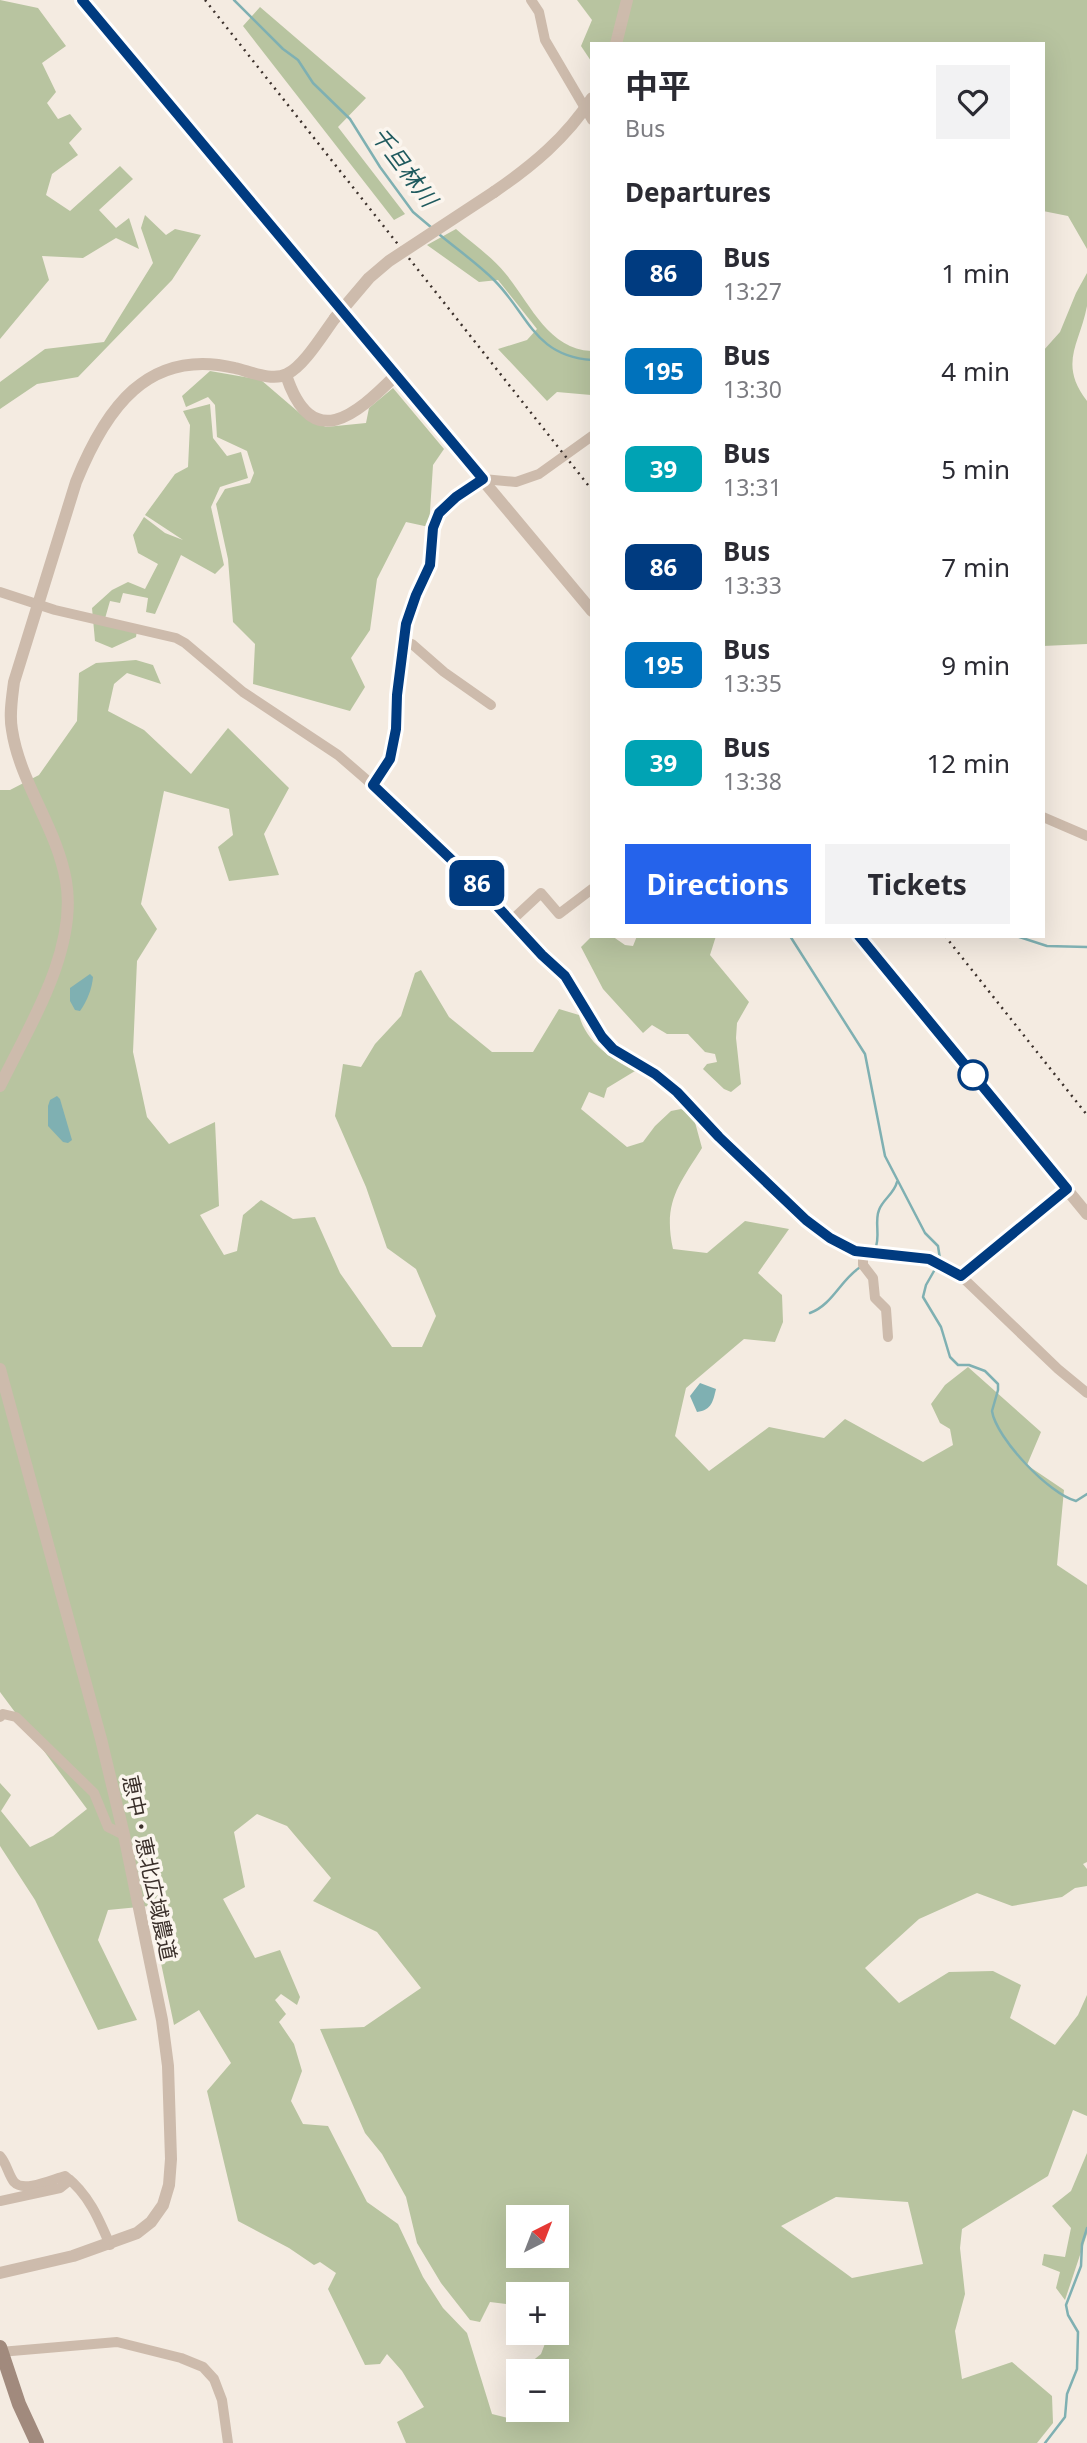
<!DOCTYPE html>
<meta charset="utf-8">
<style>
body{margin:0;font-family:"Noto Sans","Noto Sans JP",sans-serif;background:#f2f2f3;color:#2b2b33;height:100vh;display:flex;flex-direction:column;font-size:26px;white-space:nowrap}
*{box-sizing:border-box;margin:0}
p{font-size:23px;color:#7c7c81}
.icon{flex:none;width:38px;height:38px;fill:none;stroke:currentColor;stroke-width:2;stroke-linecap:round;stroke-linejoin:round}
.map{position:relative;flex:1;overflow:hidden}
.sheet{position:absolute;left:590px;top:42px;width:455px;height:896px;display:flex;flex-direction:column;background:#fff;border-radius:0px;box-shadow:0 7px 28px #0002}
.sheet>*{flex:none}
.badge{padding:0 14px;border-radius:10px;font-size:24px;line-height:46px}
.needle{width:46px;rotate:42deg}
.tools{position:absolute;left:506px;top:2205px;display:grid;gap:14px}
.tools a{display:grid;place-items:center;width:63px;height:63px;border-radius:0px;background:#fff;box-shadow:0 7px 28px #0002;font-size:35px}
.map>.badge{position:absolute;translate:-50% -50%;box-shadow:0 0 0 4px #fff}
h2{padding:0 35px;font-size:26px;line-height:63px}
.round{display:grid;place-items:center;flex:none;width:74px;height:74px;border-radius:0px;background:#f2f2f3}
.summary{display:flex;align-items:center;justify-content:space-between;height:119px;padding:0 35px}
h1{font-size:33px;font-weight:700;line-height:52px}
.cta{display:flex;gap:14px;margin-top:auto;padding:14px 35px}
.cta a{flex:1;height:80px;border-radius:0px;background:#2563eb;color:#fff;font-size:28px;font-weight:700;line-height:80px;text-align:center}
.cta a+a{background:#f2f2f3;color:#2b2b33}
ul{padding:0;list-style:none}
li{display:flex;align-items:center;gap:21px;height:98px;padding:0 35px}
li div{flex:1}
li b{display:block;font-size:26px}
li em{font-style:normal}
li .badge{min-width:77px;font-weight:700;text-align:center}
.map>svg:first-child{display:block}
.green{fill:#b8c4a0;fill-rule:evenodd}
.water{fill:#7fb0b2}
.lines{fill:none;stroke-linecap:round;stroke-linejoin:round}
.stream{stroke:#7fb0b2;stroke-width:2.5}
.minor{stroke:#cdbbac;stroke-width:10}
.tertiary{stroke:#cdbbac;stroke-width:12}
.secondary{stroke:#a18a7d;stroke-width:14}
.rail{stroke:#3b302b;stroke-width:2.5;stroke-dasharray:2 5;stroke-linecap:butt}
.tertiary-bridge{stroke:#cdbbac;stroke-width:12}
.line-casing{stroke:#fff;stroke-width:16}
.line{stroke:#003b80;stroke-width:10}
.stop-dot{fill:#fff;stroke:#003b80;stroke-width:3.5}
.labels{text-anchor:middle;stroke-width:7;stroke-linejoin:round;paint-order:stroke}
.street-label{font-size:21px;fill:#3b302b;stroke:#fbf5ee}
.water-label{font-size:23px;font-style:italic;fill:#1f5a5e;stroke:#fbf5ee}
</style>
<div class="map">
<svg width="1087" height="2443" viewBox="0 0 1087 2443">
<rect width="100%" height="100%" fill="#f4ebe1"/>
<g class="green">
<polygon points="0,0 38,8 66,46 42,63 56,92 47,103 58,119 70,114 82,129 69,143 78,155 52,174 46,195 70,211 120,166 133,179 99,210 116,228 129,218 139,249 116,238 83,258 42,256 49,280 0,339"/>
<polygon points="577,0 1087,0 1087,249 1068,216 1043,211 1043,44 592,44 591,61 581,46 592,20"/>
<polygon points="260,7 366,98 338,127 405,214 394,220 243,26"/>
<polygon points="145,215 166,235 175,229 201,235 172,280 78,377 37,384 0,409 0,382 45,349 104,342 153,263 141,228"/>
<path d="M456,229C472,243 492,257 505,273C530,303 548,349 591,351V395L557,392L547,401L498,349L527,340L537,329L498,280L479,282L427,245Z"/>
<path d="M1087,273C1087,284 1087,296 1087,306C1080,344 1058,363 1087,401V644L1043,646V351L1060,332L1076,293Z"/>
<polygon points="210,371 261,380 303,416 326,427 366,423 369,408 393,388 444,449 433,465 429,527 406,522 377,579 370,630 351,658 365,687 350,711 253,684 255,644 233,622 228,559 216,504 225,489 250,483 254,473 247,451 217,437 215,405 208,397 186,407 182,396"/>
<polygon points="210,404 213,438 227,456 241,452 248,478 220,487 211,507 224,565 215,574 181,555 155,614 146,612 148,598 123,593 120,603 110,601 104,622 137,630 136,637 112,648 95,641 92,608 112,590 128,582 145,589 158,564 138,553 133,535 144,517 165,533 183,540 145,515 175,474 188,467 190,425 183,411"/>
<path d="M136,660L153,665L161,684L127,673L114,684L108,711L144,730L191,774L228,728L289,788L264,834L279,875L229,881L218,847L233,835L229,809L164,791L141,904L157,929L137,961L133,1052L147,1117L169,1144L215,1122L219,1206L200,1215L224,1255L237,1251L243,1215L261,1200L293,1219L315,1217L340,1273L392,1347H422L436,1316L416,1269L387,1248L366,1187L335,1116L343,1064L361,1067L375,1044L401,1016L415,973L421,970L449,1017L492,1052H533L559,1009L579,1015C586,1042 611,1059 635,1071L607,1088L604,1098L589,1092L581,1109L627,1147L643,1142L655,1126L671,1111L681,1109L693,1115L702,1148C678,1186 663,1203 673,1249L707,1253L745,1221L789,1229L758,1273L782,1295L783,1322L775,1342L744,1339L686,1388L675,1436L709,1471L769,1427L824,1438L845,1419L923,1462L953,1445L950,1429L940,1423L931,1404L945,1385L968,1367L1041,1432L1027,1465L1064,1490L1057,1565L1087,1585V1862L1083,1864L1087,1869V1886L1075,1888L1062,1897L1012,1906L977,1893L919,1919L865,1968L899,2003L949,1972L993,1971L1021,1985L1010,2018L1055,2045L1078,2015L1087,1995V2116L1073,2110L1048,2176L962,2229L960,2248L965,2294L955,2331L962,2379L1012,2362L1052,2396L1053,2423L1037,2443H406L397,2422L424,2407L402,2371L387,2354L380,2364L365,2365L328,2289L336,2273L320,2262L314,2265L289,2248L238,2221L207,2091L231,2063L199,2010L174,2025L149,1906L108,1910L98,1940L137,2020L98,2030L35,1900L0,1846V1783L11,1795L1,1811L30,1847L53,1836L87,1809L0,1692V790H10L39,775L77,721L79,673L96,663ZM257,1814L287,1826L331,1878L313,1901L377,1932L421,1988L364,2027L320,2029L365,2133L382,2154L406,2197L417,2243L441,2283L470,2320L480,2322L490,2302L506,2304L518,2302V2294H556V2333H549L541,2354L525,2367V2371H556V2410H518V2399L508,2418L492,2414L467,2333L443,2308L423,2277L398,2224L367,2202L328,2126L303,2124L291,2101L302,2071L294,2044L279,2022L286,2014L275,2000L281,1994L297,2005L300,1997L280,1950L255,1958L223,1899L245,1887L234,1832ZM836,2197L908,2202L923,2264L852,2278L781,2226ZM518,2217H556V2256H518Z"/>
<polygon points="592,936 612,936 625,945 633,946 637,936 716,936 710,955 749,1002 737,1023 736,1038 741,1084 731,1092 724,1089 703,1069 707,1064 717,1062 715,1054 705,1052 688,1034 667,1034 652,1025 643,1033 603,989 581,947"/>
<polygon points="1087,2153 1087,2234 1065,2300 1056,2288 1060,2272 1042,2265 1044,2254 1065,2257 1071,2228 1052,2206 1071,2191"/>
</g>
<g class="water">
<path d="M90,974L93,977C92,989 87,1001 80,1011L75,1010L70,1001V988Z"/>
<polygon points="57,1096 60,1099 72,1140 68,1143 63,1142 48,1126 48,1106 50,1100"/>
<path d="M700,1383L716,1389C713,1401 712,1410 697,1412L690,1396Z"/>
</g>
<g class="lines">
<g class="stream">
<polyline points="234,0 283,49 298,60 313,83 350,119 380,167 413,212 432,228"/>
<path d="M440,235C458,250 478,264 494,280C529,315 534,356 592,360"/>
<polyline points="790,936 865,1054 885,1156 925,1233 938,1246 940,1259"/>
<polyline points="1016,936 1047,946 1087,947"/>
<path d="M875,1249C881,1237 874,1222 879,1210C883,1199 894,1194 897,1182"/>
<path d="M934,1271L926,1285L923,1297L941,1327L950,1357L958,1365H969L985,1371L998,1384V1390L992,1411C996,1438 1049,1494 1076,1501L1087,1494"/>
<path d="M810,1313C832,1305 840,1281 859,1268"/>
<polyline points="1045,2443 1065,2417 1067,2394 1077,2369 1078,2332 1068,2315 1066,2305 1081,2266 1082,2244 1087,2228"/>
</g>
<g class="minor">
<polyline points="531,0 539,12 545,40 592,120"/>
<polyline points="0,592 55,610 176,638 185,643 243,692 338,755 398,807 473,880 542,955 565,976 602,1037 613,1049 655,1074 677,1092 719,1137 806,1220 830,1238 855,1251 929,1259 961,1276 1058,1369 1087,1393"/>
<polyline points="404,642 412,644 444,672 491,705"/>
<polyline points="373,785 390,759 396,729 406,624 416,595 430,564 433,528 439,513 456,497 483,479 516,482 539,474 592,436"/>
<polyline points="1043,817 1087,836"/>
<polyline points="512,920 541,893 559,914 592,889"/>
<polyline points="863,1253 863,1265 873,1278 875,1298 886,1309 888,1337"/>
<polyline points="961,1276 1067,1189"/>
<polyline points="0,1717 3,1714 16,1717 94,1793 108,1827 124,1835"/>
<path d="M0,2156C7,2164 8,2174 14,2182C24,2193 53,2179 65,2176C88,2193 99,2219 110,2245"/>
<polyline points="0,2201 60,2188 70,2180"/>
<polyline points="0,2352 117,2342 181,2358 203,2367 214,2379 222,2400 228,2443"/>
</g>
<g class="tertiary">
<polyline points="82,0 592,611"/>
<polyline points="616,44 627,0"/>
<path d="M494,192C532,166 566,138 592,98"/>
<path d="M286,375C312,454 356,415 395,376"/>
<polyline points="859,936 1087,1214"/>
<path d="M0,1086C29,1026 78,950 66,881C57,828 20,783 12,730C9,715 12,698 14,682L76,482C105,410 147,347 235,368C249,371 272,382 287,374C304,366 323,334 335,318"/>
<polyline points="0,1369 101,1739 124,1835 162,2020 168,2066 171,2159 169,2185 163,2205 151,2222 137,2233 73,2256 0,2273"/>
</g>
<polyline class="secondary" points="0,2347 19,2404 37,2443"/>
<g class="rail">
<polyline points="205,0 592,490"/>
<polyline points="945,936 1087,1115"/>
</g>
<polyline class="tertiary-bridge" points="335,318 369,278 389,261 494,192"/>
</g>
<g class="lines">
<g class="line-casing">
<polyline id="line" points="82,0 483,479 456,497 439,513 433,528 430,565 416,595 406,624 397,695 396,729 390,759 373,785 473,880 542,955 565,976 602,1037 613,1049 655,1074 677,1092 719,1137 806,1220 830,1238 855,1251 929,1259 961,1276 1067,1189 859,936"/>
</g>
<use href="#line" class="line"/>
</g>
<circle class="stop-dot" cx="973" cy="1075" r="14"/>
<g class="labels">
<g class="street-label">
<text transform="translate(149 1868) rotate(78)" y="7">恵中・恵北広域農道</text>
</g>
<g class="water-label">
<text transform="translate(404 167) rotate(53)" y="8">千旦林川</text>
</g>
</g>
</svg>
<div class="tools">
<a><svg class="needle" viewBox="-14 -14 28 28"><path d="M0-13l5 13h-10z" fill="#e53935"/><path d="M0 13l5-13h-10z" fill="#7c7c81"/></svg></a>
<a>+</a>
<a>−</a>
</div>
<b class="badge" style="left:477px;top:883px;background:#003b80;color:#fff">86</b>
<section class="sheet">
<div class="summary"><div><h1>中平</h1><p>Bus</p></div><a class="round"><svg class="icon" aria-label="heart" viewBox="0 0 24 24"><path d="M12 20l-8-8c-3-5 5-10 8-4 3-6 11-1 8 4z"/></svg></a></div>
<h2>Departures</h2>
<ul>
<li><span class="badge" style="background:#003b80;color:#fff">86</span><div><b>Bus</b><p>13:27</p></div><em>1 min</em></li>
<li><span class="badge" style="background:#0072bc;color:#fff">195</span><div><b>Bus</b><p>13:30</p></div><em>4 min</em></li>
<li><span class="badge" style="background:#00a3b4;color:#fff">39</span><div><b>Bus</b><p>13:31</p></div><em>5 min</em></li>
<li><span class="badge" style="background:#003b80;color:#fff">86</span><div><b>Bus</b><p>13:33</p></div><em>7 min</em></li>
<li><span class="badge" style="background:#0072bc;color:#fff">195</span><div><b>Bus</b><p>13:35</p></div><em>9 min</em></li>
<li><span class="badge" style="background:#00a3b4;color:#fff">39</span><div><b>Bus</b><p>13:38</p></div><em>12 min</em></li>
</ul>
<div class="cta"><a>Directions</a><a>Tickets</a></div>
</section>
</div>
